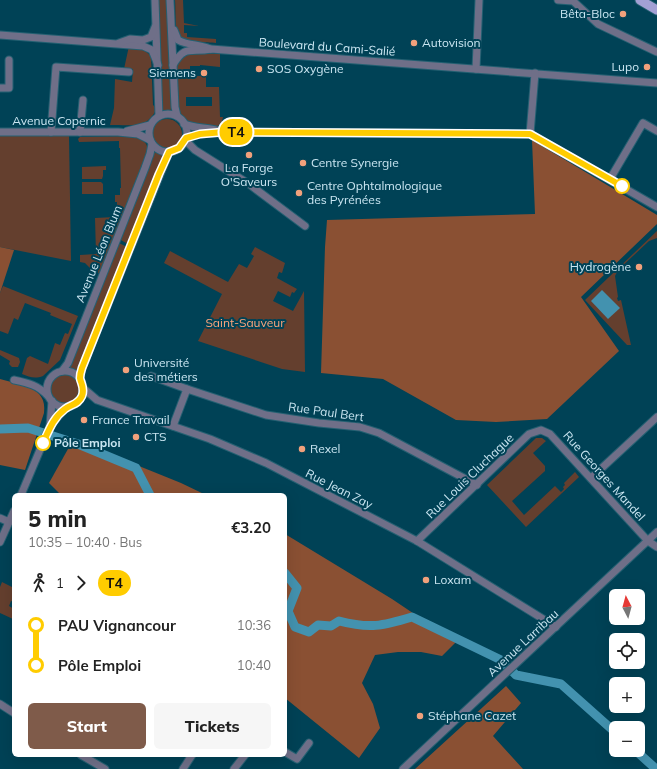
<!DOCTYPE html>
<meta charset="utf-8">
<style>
body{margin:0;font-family:Mulish,sans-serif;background:#f6f6f6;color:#222;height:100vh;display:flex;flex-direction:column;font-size:15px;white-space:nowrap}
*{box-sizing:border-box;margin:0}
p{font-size:13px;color:#767676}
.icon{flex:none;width:22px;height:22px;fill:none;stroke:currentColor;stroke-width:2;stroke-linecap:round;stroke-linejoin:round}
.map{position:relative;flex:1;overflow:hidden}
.sheet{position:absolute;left:12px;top:493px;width:275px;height:264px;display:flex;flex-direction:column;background:#fff;border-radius:6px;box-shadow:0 4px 16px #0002}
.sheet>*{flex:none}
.badge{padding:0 8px;border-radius:13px;font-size:14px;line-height:26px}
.needle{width:26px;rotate:354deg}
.fabs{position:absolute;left:609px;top:589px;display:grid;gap:8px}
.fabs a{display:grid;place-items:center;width:36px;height:36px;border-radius:6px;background:#fff;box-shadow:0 4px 16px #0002;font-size:20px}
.map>.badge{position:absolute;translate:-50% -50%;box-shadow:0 0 0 2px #fff}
.legs{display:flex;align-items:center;gap:6px;height:44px;padding:0 16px;font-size:13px}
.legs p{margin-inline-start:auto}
.head{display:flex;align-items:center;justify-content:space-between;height:68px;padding:0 16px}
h1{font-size:22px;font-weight:800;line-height:30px}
.primary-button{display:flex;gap:8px;margin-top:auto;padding:8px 16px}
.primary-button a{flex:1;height:46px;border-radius:6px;background:#7f5b4a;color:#fff;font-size:16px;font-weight:800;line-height:46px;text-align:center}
.primary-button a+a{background:#f6f6f6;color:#222}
ul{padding:0 16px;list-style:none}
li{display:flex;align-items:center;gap:14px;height:40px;font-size:15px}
li i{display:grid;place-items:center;width:6px;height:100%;margin:0 5px;background:currentColor}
li i::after{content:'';width:10px;height:10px;margin:-5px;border:3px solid;border-radius:50%;background:#fff}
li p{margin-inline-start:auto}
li:first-child i{background:linear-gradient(#0000 50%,currentColor 0)}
li:last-child i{background:linear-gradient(currentColor 50%,#0000 0)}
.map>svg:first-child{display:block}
.green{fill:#643f2e;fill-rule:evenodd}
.forest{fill:#8a5033}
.water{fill:#4392af}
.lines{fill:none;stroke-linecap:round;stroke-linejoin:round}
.river{stroke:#4392af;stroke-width:9}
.minor-casing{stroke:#246072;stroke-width:9}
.major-casing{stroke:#246072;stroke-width:11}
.minor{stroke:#6f6f88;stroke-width:7}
.major{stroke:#a2a0d4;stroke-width:9}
.line-1-casing{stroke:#fff;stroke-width:9}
.line-1{stroke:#fc0;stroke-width:6}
.poi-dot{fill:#f1a17c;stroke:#004256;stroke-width:1.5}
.stop-1-dot{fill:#fff;stroke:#fc0;stroke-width:2}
.labels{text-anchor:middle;stroke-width:4;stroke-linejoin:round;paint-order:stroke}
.poi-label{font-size:12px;fill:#cae6f2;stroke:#004256;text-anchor:start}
.street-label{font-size:12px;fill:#cae6f2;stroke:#004256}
.park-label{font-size:12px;fill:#fda57c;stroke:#004256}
.stop-label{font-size:12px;font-weight:bold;fill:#cae6f2;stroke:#004256;text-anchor:start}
</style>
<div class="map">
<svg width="657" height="769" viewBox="0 0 657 769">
<rect width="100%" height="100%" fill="#004256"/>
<g class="green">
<polygon points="158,0 168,0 172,109 167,112 162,110"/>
<path d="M175,0H183L184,23L199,26L184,25V33H187V37L216,39V43C208,42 185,43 180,37C174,31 176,8 175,0Z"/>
<path d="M129,46L144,50L151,56L153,105L156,108V110C145,131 130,124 110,125L114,108L115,79L132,82L133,69H124Z"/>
<path d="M187,52L220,54V67L200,65V66H190V69L186,70V76H206V87H219L220,117H223L222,121L218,126C211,126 196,128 190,125C173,117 177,80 176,64ZM186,97H212V106H186Z"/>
<circle cx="167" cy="134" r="15"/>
<polygon points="0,135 69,136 71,261 0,247"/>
<path d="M135,136C142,139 147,142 148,150L101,273H95L85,263L80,262V255L96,254L95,218L115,217V206H117V202H115V195H120V188H121L120,148H119V141L79,142L78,139L80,137Z"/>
<polygon points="155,152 161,154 163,157 128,244 119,239 153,154"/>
<polygon points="106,166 106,170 103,170 103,176 102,179 82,179 82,167"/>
<polygon points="82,182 101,182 103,184 103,194 82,194"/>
<polygon points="657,231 657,238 649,241 618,270 615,276 618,297 617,298 618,301 621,300 631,345 627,345 585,300"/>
<polygon points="117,242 127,247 78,371 69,368"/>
<polygon points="255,247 285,263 282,273 279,272 277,278 297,289 294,293 292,292 290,297 278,291 273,301 293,311 304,291 305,372 282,369 198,341 222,294 164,263 170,251 228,282 239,264 247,268 254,256 251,254"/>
<path d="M3,286L78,316L60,360L43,376C35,379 29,377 22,374L27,358L30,356L48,364L55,343L60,345L65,333L68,334L72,324L50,315L51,313L25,303L18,320L14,318L8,334L0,331V293Z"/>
<polygon points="0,350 19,358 20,362 18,367 12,367 9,364 10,361 0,355"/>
<circle cx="65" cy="389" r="15"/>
<polygon points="536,438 542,438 546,441 533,453 545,466 545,471 512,501 524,515 555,486 561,492 564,489 563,487 565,485 564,483 575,472 579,477 526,527 487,485"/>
<polygon points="2,582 14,588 14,602 11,601 9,606 14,609 13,619 0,613 0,587"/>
</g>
<g class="forest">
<polygon points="532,140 657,215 657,224 581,297 619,351 547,419 496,422 456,420 383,379 321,373 325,247 327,220 535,214"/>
<polygon points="0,247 14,250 0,293"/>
<path d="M0,379C19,385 48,386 44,413L25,470L0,465Z"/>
<polygon points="75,447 92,447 181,483 206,495 61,495 49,483 68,449"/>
<polygon points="285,534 392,599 456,642 442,656 421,652 398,652 375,655 362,683 373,704 380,728 359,758 285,698"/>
<polygon points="506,686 521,703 493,736 523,769 415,769"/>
</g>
<polygon class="water" points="602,290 620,308 608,319 591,301"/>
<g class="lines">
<g class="river">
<polyline points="0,429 28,428 78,444 136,468 150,495"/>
<path d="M285,573L297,588L288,611L295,627L309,632L318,625L331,626L339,621C370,629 382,626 412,617L501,660L516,675L561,684L616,733"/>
<polyline points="635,750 656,769"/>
</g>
<g class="minor-casing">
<g id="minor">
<polyline points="155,0 159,116"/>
<polyline points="170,0 175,107 177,116"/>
<polyline points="558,0 573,1 598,24 657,52"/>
<path d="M174,30L178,40C189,46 199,44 210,49"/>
<polyline points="0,35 143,46 152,50 158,65"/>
<polyline points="119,43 130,39 143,40 151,37 155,27"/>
<path d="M173,65C185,44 191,53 211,49L657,83"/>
<polyline points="476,69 479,0"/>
<polyline points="0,88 9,88 9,60"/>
<circle cx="168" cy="133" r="19"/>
<path d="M184,124C196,129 210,127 222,132"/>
<polyline points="127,131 150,125"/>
<polyline points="0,132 118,132 138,134 150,140"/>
<polyline points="51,132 56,67 129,72"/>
<polyline points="80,132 83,100"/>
<polyline points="530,134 535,73"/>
<polyline points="186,138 200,134 224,132 530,134 657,207"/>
<polyline points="185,140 195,150 249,184 305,226"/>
<polyline points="610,179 643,123 657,131"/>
<circle cx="65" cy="389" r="18"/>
<polyline points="62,371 68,363 145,168 150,154 152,144"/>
<polyline points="151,376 187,389"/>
<polyline points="80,378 82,368 169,152"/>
<path d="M14,380C28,383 38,385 48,396"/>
<polyline points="83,388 97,400 210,439 266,463 417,541 556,627"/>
<polyline points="50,426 66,407"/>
<polyline points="173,426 187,389 266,415 319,423 360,427 379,433 477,485"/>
<polyline points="591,478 657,417"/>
<polyline points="21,495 50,426 52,401"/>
<polyline points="0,518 9,522"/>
<polyline points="417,541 529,434 541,430 550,434 648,541 657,547"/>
<polyline points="0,542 14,511"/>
<polyline points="0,704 14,713"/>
<polyline points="285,752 297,759 309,743"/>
<polyline points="81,755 105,769"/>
<polyline points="183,769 192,755"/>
<polyline points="234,769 245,755"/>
<polyline points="403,769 657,532"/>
</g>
</g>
<g class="major-casing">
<polyline id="major" points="640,0 657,10"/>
</g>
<use href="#minor" class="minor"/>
<use href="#major" class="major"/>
</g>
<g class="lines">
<g class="line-1-casing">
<path id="line-1" d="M43,443C49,430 53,418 65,409C71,404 78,405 82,396C85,388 81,384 80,378C80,375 81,371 82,368L159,174L169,152L179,148L186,138L200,134L224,132L530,134L622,186"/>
</g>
<use href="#line-1" class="line-1"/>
</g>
<g class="poi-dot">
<circle cx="623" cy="14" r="4"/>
<circle cx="414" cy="43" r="4"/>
<circle cx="647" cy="67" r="4"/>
<circle cx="259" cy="69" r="4"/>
<circle cx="204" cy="73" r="4"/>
<circle cx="249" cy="155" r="4"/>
<circle cx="303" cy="163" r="4"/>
<circle cx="299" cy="193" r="4"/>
<circle cx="639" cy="267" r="4"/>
<circle cx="126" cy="370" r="4"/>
<circle cx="84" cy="420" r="4"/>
<circle cx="136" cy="437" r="4"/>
<circle cx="302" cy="449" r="4"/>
<circle cx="426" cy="580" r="4"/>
<circle cx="420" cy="716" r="4"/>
</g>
<g class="stop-1-dot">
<circle cx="622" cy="186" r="7"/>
<circle cx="43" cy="443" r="7"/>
</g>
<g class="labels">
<g class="poi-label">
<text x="615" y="18" text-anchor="end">Bêta-Bloc</text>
<text x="422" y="47">Autovision</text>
<text x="639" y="71" text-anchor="end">Lupo</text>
<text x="267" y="73">SOS Oxygène</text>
<text x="196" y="77" text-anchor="end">Siemens</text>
<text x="311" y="167">Centre Synergie</text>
<text x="249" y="172" text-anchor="middle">La Forge<tspan x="249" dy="14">O'Saveurs</tspan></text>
<text x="307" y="190">Centre Ophtalmologique<tspan x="307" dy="14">des Pyrénées</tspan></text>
<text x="631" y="271" text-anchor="end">Hydrogène</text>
<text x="134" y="367">Université<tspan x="134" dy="14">des métiers</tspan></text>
<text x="92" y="424">France Travail</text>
<text x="144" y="441">CTS</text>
<text x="310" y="453">Rexel</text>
<text x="434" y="584">Loxam</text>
<text x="428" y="720">Stéphane Cazet</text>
</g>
<g class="street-label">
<text transform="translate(327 47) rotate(4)" y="4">Boulevard du Cami-Salié</text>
<text x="59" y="125">Avenue Copernic</text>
<text transform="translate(99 254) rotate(-68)" y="4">Avenue Léon Blum</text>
<text transform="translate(326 412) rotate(8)" y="4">Rue Paul Bert</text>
<text transform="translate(470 476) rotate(-44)" y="4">Rue Louis Cluchague</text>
<text transform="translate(604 476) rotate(48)" y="4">Rue Georges Mandel</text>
<text transform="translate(339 489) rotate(27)" y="4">Rue Jean Zay</text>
<text transform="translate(523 643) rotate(-43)" y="4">Avenue Larribau</text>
</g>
<g class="park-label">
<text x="245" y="327">Saint-Sauveur</text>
</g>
<g class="stop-label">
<text x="54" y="447">Pôle Emploi</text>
</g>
</g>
</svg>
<div class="fabs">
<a><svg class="needle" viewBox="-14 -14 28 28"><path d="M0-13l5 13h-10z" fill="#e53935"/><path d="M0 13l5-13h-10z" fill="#767676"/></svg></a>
<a><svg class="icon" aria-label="locate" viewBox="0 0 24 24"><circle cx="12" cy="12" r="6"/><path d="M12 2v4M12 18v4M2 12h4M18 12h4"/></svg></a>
<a>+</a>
<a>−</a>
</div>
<b class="badge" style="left:236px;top:132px;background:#fc0;color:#111">T4</b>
<section class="sheet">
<div class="head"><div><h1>5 min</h1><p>10:35 – 10:40 · Bus</p></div><b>€3.20</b></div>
<div class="legs"><svg class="icon" aria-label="walk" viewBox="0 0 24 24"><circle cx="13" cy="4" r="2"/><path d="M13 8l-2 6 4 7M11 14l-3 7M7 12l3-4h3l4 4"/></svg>1<svg class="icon" aria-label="forward" viewBox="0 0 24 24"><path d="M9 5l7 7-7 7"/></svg><b class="badge" style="background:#fc0;color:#111">T4</b></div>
<ul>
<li><i style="color:#fc0"></i><b>PAU Vignancour</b><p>10:36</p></li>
<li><i style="color:#fc0"></i><b>Pôle Emploi</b><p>10:40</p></li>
</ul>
<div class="primary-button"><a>Start</a><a>Tickets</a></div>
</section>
</div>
